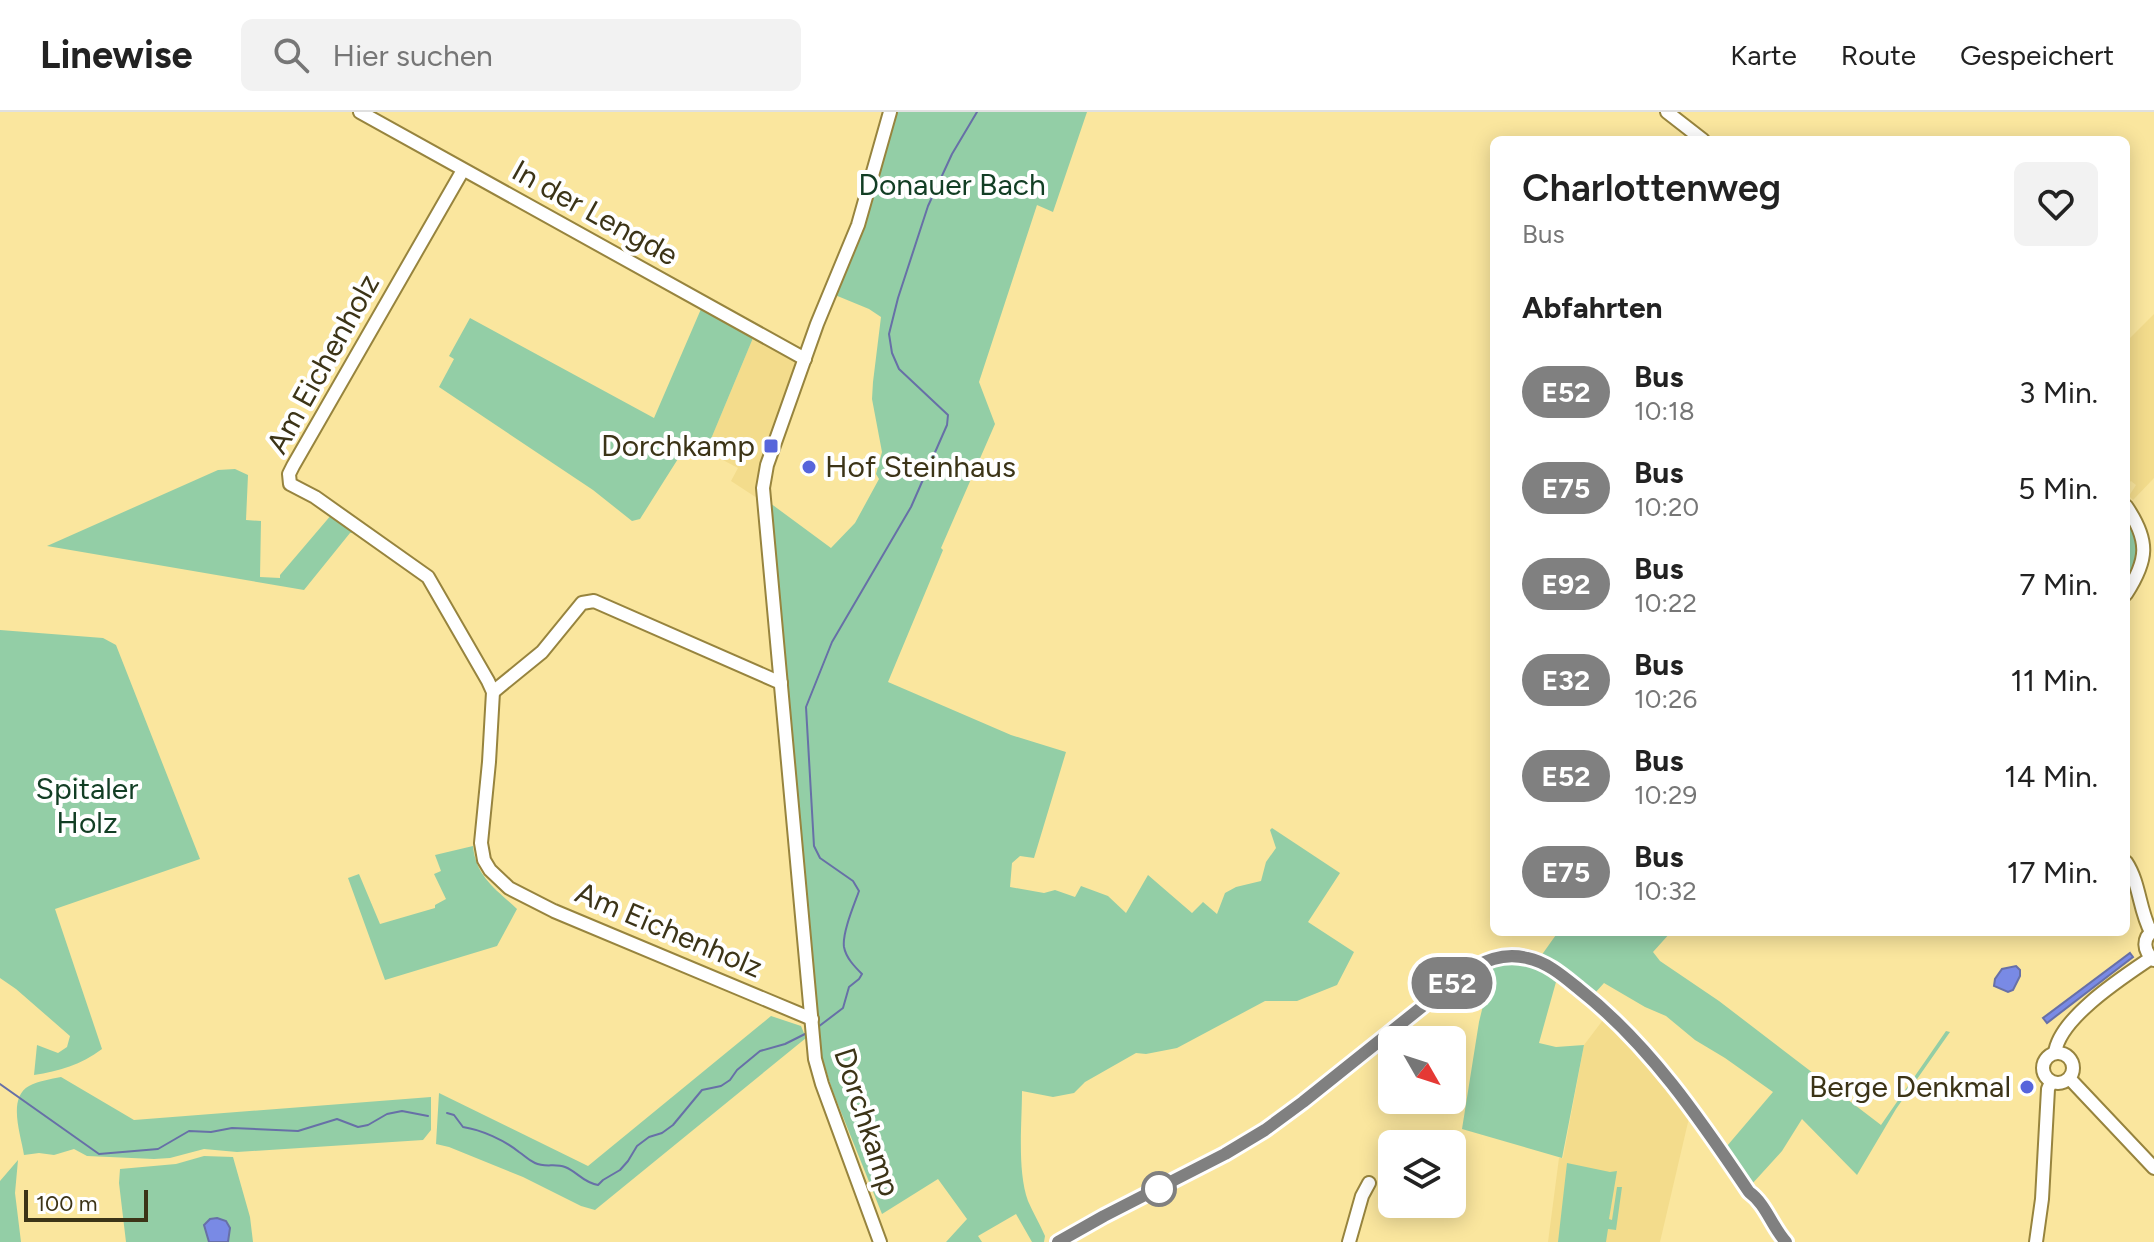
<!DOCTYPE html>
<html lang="de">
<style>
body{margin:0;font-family:Figtree,sans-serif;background:#f2f2f2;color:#222;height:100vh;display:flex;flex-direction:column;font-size:30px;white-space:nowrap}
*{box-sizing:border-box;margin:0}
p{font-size:26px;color:#767676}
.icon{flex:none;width:44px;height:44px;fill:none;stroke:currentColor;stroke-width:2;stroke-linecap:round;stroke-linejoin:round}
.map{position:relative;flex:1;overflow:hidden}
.sheet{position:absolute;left:1490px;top:24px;width:640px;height:800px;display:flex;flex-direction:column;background:#fff;border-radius:12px;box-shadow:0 4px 20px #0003}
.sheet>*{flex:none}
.badge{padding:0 16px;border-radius:26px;font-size:28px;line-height:52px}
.needle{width:52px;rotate:129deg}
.tools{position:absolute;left:1378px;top:914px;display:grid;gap:16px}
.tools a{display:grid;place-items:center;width:88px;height:88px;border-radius:12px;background:#fff;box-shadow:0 4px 20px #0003;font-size:40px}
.scale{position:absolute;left:24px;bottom:20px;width:124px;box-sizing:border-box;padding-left:8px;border:4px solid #3c3417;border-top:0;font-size:22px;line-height:28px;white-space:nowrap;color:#3c3417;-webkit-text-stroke:6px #fff;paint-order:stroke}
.map>.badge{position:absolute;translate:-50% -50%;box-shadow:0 0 0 4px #fff}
h2{padding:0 32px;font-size:30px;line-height:72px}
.round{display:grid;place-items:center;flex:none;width:84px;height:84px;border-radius:12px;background:#f2f2f2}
.overview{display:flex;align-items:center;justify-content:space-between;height:136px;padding:0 32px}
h1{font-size:38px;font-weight:600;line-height:60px}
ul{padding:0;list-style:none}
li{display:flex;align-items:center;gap:24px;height:96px;padding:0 32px}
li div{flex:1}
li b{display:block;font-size:30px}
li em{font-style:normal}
li .badge{min-width:88px;font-weight:700;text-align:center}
header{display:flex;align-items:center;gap:48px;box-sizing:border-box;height:112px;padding:0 40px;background:#fff;border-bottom:2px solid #e0e0e0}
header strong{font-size:38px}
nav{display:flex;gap:44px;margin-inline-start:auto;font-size:28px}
.search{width:560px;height:72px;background:#f2f2f2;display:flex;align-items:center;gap:20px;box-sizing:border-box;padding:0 28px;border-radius:12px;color:#767676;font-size:30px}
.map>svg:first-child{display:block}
.built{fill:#f3dc8c}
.green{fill:#93cea6}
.water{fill:#798ae5;stroke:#6770a7;stroke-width:2}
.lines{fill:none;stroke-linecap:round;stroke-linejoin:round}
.stream{stroke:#6770a7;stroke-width:2}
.minor-casing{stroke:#97843e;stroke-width:16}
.minor{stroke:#fff;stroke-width:12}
.line-casing{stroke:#fff;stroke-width:18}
.line{stroke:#808080;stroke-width:12}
.poi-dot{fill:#5765db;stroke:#fff;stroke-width:3}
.stop-dot{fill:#fff;stroke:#808080;stroke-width:4}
.labels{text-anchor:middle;stroke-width:8;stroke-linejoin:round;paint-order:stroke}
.park-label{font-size:30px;fill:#123e24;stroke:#fff}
.street-label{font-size:30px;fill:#3c3417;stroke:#fff}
.poi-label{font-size:30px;fill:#3c3417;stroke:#fff;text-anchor:end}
</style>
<header>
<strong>Linewise</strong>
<div class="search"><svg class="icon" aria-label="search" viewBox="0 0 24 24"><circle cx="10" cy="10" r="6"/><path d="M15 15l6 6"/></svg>Hier suchen</div>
<nav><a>Karte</a><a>Route</a><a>Gespeichert</a></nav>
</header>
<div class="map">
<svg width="2154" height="1130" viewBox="0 0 2154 1130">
<rect width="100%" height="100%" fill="#fae69e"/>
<g class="built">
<polygon points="2154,202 2154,366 2133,388 2129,384 2136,373 2131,369 2126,373 2126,230"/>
<polygon points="753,226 798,251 758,366 757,386 731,369 738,356 706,339"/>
<polygon points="1603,908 1632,938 1689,1006 1660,1130 1548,1130 1559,1046 1563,1046 1584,933"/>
</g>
<g class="green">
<path d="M895,0H1087L1053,100L1037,93L979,270L995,312L941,436L943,438L888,570L1011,623L1066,640L1034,746L1020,744L1012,751L1010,775L1044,781L1055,778L1075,785L1081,774L1108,784L1126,801L1148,763L1192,801L1203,790L1217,802L1225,781L1236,775L1261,769L1266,750L1276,736L1270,718L1272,716L1340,761L1308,810L1354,840L1337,873L1297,889H1265L1177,936L1146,942L1136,941L1085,970L1074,981L1053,985L1022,979C1022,1012 1017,1058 1028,1089C1033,1101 1040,1112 1045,1124L1044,1130H1032L1016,1102L978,1124L982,1130H946L967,1107L938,1067L882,1102L833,980L822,946L783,546L785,543L770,391L831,436L855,411L879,367L876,362L882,340L872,287L873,270L881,205L869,197L835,183L875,74Z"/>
<polygon points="701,197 753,226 706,339 688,331 640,407 632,409 593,378 439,275 454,247 449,244 470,206 654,306"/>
<polygon points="235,357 248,363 246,408 261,409 260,465 280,466 280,463 332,402 357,420 350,421 304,478 47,434 218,358"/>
<path d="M2126,403C2142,429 2140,446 2126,472Z"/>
<path d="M0,518L103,526L116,533L200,747L55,797L102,937C81,953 59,959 34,963L37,933L58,941L67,935L70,924L16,877L0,866Z"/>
<path d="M473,734C476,765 496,777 517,797L497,834L385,868L348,766L359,762L380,812L435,796V793L446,787L434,762L441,759L435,743Z"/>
<polygon points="1558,820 1671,820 1653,840 1660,849 1719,889 1881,1013 1946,919 1950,920 1896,997 1857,1063 1802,1007 1782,1039 1752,1072 1727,1034 1773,980 1725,946 1695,928 1666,904 1645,895 1604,871 1595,881 1551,848 1541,844"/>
<polygon points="1513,849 1534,854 1556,870 1539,931 1556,935 1584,933 1562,1046 1462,1017 1479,910 1493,853"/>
<polygon points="771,904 801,914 806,926 595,1098 581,1094 523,1065 449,1035 436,1032 439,981 588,1054"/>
<path d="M61,965L134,1008L431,985V1018L423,1028L237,1040L204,1037L170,1046L154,1047L87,1044L74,1037L54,1043L39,1041L24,1043C21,1023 7,986 29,974C38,969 51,967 61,965Z"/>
<polygon points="204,1044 233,1045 250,1105 253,1130 126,1130 119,1071 120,1057 176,1052"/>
<polygon points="18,1048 15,1081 21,1130 0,1130 0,1069"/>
<polygon points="1567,1051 1610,1060 1617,1059 1609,1107 1612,1108 1617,1075 1622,1075 1616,1118 1608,1117 1606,1130 1558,1130"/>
</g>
<g class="water">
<polygon points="2130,841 2133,845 2047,911 2043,906"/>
<polygon points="2016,854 2020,858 2020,864 2013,878 2008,880 1994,874 1995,867 2002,857"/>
<polygon points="217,1106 226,1109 230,1116 228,1130 209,1130 204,1113 210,1107"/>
</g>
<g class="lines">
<g class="stream">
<path d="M818,915L843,896L849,875L859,867L862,862C855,855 846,846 844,835C842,821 854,793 859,779L853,769L820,746L814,734L806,595L832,530L911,395L947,313L948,303L899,257L892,241L889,222L898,186L928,94L952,42L977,0"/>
<polyline points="0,972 99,1042 158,1037 189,1019 211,1020 232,1016 298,1019 337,1007 358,1015 368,1013 387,1002 402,999 428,1004"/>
<path d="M447,1001L454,1003L463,1015C482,1018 504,1028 519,1040C525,1044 528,1048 535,1051C545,1056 555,1051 565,1055C578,1060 582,1070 598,1073L603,1068L620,1058L628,1049L637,1034L649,1025L662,1021L673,1013L702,978L721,974L730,968L737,958L760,939L785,932L809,920"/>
</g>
<g class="minor-casing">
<g id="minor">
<polyline points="360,0 805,247"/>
<polyline points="1667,0 1703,28"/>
<polyline points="463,58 293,354 289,362 290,372 315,385 428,465 488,569 493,580 489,650 481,731 484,748 490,758 509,776 554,799 812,907"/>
<path d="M2126,394C2150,429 2148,448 2126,482"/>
<polyline points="493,580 542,540 582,491 594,489 781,571"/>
<path d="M2126,750C2140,771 2139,798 2151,820"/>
<path d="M2154,818C2142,826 2143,839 2154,848"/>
<circle cx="2058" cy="956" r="15"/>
<path d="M2055,941C2059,906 2123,865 2151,846"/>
<polyline points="2070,967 2154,1056"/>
<polyline points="880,1130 822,972 815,947 763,376 767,353 817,212 858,113 890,0"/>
<path d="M1058,1130L1104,1104L1225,1042L1265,1018L1303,990L1463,862C1483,849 1503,840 1527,846C1547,850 1563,865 1579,877C1649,933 1700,1007 1749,1080C1766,1092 1772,1115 1785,1130"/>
<polyline points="1349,1130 1362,1084 1369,1071"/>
<polyline points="2036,1130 2042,1087 2048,977 2051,970"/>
</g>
</g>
<use href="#minor" class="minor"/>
</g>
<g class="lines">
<g class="line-casing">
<path id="line" d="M1058,1130L1104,1104L1225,1042L1265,1018L1303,990L1463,862C1483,849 1503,840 1527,846C1547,850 1563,864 1579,877C1649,932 1700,1007 1749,1080C1766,1092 1772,1115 1786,1130"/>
</g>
<use href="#line" class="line"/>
</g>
<g class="poi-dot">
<rect x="763" y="326" width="16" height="16" rx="4"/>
<circle cx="809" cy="355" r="8"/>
<circle cx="2027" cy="975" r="8"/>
</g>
<circle class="stop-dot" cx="1159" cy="1077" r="16"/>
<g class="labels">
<g class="park-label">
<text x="952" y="83">Donauer Bach</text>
<text x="87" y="687">Spitaler<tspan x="87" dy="34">Holz</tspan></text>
</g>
<g class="street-label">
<text transform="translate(595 101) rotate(29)" y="10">In der Lengde</text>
<text transform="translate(323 252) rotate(-61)" y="10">Am Eichenholz</text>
<text transform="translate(669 818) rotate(23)" y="10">Am Eichenholz</text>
<text transform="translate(867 1010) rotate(72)" y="10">Dorchkamp</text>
</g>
<g class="poi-label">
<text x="755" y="344">Dorchkamp</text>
<text x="825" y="365" text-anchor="start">Hof Steinhaus</text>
<text x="2011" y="985">Berge Denkmal</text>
</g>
</g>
</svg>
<div class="tools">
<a><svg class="needle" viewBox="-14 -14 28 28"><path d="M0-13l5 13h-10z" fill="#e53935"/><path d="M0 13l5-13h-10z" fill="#767676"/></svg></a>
<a><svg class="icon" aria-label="layers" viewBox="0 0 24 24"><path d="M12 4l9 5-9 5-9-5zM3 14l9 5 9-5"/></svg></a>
</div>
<div class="scale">100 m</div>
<b class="badge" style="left:1452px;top:871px;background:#808080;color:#fff">E52</b>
<section class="sheet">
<div class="overview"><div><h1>Charlottenweg</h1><p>Bus</p></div><a class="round"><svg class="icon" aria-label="heart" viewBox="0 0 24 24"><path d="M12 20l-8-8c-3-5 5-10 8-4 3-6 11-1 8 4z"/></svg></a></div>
<h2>Abfahrten</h2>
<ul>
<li><span class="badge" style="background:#808080;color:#fff">E52</span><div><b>Bus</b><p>10:18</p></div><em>3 Min.</em></li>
<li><span class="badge" style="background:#808080;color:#fff">E75</span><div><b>Bus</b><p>10:20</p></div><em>5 Min.</em></li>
<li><span class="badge" style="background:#808080;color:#fff">E92</span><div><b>Bus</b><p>10:22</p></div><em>7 Min.</em></li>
<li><span class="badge" style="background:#808080;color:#fff">E32</span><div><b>Bus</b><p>10:26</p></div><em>11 Min.</em></li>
<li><span class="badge" style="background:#808080;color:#fff">E52</span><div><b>Bus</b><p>10:29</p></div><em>14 Min.</em></li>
<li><span class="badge" style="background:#808080;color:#fff">E75</span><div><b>Bus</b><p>10:32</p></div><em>17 Min.</em></li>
</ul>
</section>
</div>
